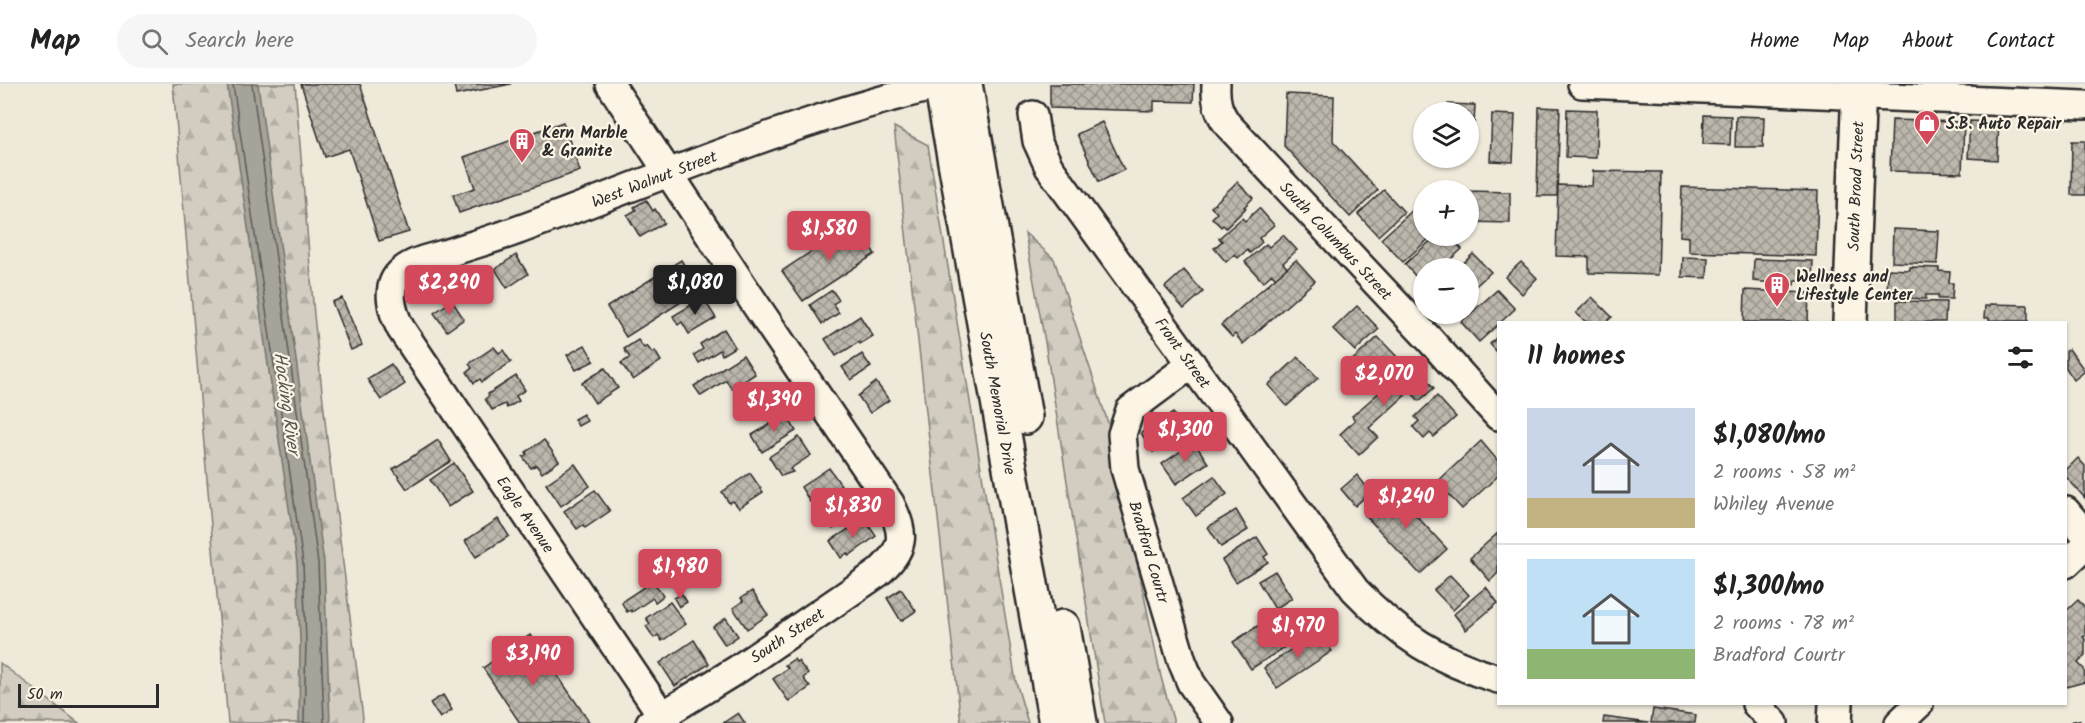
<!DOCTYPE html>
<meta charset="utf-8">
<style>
:root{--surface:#fff;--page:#f6f6f6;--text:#222;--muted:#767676;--line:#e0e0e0;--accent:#d1495b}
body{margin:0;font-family:Kalam,sans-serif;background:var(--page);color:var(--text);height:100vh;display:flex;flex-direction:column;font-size:22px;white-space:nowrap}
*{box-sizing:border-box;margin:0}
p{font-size:20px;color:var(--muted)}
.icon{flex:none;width:33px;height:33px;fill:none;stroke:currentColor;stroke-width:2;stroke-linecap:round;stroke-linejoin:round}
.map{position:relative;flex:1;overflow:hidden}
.panel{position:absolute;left:1497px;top:237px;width:570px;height:384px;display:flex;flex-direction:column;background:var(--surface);border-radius:0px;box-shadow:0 2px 4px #0004}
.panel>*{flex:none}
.tools{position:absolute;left:1413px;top:18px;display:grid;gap:12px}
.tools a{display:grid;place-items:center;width:66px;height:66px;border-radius:50%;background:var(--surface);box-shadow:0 2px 4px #0004;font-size:30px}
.scale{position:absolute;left:18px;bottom:15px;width:141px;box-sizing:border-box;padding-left:6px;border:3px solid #2b2b2b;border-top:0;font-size:16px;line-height:21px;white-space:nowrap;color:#2b2b2b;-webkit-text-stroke:4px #fcf5e5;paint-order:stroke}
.price{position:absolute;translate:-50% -51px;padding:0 14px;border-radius:6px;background:var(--accent);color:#fff;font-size:20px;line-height:39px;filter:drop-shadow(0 2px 3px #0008)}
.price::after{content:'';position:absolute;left:50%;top:36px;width:18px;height:14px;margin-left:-9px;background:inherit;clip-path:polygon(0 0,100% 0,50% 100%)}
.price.active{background:#222;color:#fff}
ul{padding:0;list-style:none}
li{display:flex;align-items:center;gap:18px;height:150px;padding:0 30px}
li+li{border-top:2px solid var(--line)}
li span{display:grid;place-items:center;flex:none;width:168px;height:120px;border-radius:0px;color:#555}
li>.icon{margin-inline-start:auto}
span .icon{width:72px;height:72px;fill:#fffc;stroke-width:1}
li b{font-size:26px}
h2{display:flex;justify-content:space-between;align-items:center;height:72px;padding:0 30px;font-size:26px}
header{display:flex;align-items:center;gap:36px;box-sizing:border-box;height:84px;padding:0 30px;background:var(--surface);border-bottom:2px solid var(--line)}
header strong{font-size:28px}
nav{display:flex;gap:33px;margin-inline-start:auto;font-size:21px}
.search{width:420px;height:54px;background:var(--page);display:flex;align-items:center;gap:15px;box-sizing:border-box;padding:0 21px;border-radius:33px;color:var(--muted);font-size:22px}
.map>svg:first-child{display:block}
.forest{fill:url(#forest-firs);stroke:#7e7c76;stroke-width:1.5}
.water{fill:#a6a399;stroke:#75736d;stroke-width:1.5}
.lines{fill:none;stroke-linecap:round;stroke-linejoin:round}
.shore{stroke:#5c5b57;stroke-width:1.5}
.building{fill:url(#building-cross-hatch);stroke:#2b2b2b;stroke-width:1.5}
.minor-casing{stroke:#2b2b2b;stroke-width:32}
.major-casing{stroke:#2b2b2b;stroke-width:38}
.highway-casing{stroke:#2b2b2b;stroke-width:38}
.minor{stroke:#fcf5e5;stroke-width:27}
.major{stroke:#fcf5e5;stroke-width:33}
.highway{stroke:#fcf5e5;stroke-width:33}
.rail{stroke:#2b2b2b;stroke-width:4.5;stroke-dasharray:9 4.5;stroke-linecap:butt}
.labels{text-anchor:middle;stroke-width:4.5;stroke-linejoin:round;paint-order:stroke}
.poi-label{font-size:16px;font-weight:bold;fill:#2b2b2b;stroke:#fcf5e5;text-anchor:start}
.street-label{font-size:16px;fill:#2b2b2b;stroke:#fcf5e5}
.water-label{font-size:18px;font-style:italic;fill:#565552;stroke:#fcf5e5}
</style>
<header>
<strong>Map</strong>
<div class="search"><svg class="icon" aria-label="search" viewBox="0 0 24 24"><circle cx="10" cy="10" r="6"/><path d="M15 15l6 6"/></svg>Search here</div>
<nav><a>Home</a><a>Map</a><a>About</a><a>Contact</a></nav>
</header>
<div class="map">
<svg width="2085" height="639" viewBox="0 0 2085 639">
<defs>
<pattern id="forest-firs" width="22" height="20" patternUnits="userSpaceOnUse" patternTransform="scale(1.5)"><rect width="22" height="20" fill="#d2cdc0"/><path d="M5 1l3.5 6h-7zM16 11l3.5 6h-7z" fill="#b4b0a5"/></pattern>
<pattern id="building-cross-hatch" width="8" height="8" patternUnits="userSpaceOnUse" patternTransform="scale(1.5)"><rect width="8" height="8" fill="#bcb7ac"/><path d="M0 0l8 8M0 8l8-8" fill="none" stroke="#99958c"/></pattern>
</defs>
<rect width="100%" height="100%" fill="#efe9da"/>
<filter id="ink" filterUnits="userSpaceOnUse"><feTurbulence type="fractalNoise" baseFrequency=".0167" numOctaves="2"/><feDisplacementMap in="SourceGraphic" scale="12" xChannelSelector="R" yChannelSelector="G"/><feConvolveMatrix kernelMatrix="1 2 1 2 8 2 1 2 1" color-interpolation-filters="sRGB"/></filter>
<g filter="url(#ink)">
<!-- forest -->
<g class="forest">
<polygon points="173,0 295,0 314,231 327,355 363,634 362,639 228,639"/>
<polygon points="894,43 928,61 1016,598 1028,639 961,639"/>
<polygon points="1025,149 1054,175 1108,339 1161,593 1174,639 1105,639 1045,258"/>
<polygon points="0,579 79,639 0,639"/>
</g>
<!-- water -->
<polygon class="water" points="227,0 258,0 324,479 330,639 299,639 300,557 297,479"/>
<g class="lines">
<!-- shore -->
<g class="shore">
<polyline points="233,0 303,479 306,557 304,639"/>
<polyline points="252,0 318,479 324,639"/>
</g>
</g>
<!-- building -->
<g class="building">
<polygon points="301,0 360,0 409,148 379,157 349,65 325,73"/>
<polygon points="454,0 511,0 456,11"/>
<polygon points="1050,0 1194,0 1193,18 1154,17 1154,27 1050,24"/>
<polygon points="1286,10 1334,12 1333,57 1378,106 1350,133 1284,62"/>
<polygon points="1448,20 1475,21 1473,59 1468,59 1468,28 1448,28"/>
<polygon points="1539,23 1560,24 1557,112 1537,112"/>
<polygon points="1567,25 1597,26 1596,74 1566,73"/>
<polygon points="1492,30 1515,31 1513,78 1490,77"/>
<polygon points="1704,31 1731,32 1730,61 1703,60"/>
<polygon points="1736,32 1764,33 1763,63 1735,63"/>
<polygon points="1892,36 1964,38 1962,89 1890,87"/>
<polygon points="1970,37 1999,38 1997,76 1968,74"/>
<polygon points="563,38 580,87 459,129 453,111 475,104 464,73"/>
<polygon points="1102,38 1124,86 1099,98 1077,50"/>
<polygon points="2072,57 2085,57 2085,111 2071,111"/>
<polygon points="1593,87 1661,88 1658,191 1589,189 1589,173 1556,172 1558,101 1592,102"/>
<polygon points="1237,98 1253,114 1244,123 1246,124 1226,144 1223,141 1221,143 1212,134 1217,129 1211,123"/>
<polygon points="1682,103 1818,107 1816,172 1689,168 1689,153 1680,152"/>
<polygon points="1384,106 1404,128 1378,152 1358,130"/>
<polygon points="1468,107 1510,108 1510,139 1468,138"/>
<polygon points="646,116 653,127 655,125 664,139 640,153 627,131 636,126 634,123"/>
<polygon points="1424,116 1424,152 1432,152 1403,178 1381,155"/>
<polygon points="1259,124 1274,141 1259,154 1262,158 1250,169 1247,166 1238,174 1235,170 1226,178 1214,164 1222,157 1219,154 1242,134 1245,137"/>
<polygon points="854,139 875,170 803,217 782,187"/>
<polygon points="1893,145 1939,147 1937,180 1892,178"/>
<polygon points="1283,151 1297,166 1283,179 1287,184 1276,194 1272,190 1263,198 1245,178 1266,160 1269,163"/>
<polygon points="1436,152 1449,152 1462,165 1441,184 1424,184 1423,201 1405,180"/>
<polygon points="1473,170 1491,188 1468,209 1468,184 1458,184"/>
<polygon points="516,171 528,190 507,204 495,185"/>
<polygon points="1683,173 1708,174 1707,194 1682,193"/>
<polygon points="1754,175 1813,177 1812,196 1795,196 1794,201 1753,197"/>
<polygon points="681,176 700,206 626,253 607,223"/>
<polygon points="1296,176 1315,197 1243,260 1235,250 1232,253 1221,241"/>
<polygon points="1521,178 1537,194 1522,210 1505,193"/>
<polygon points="1910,183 1939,184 1939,187 1950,188 1949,199 1953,199 1952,215 1938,215 1938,211 1926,211 1926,215 1887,213 1888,185 1910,186"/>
<polygon points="1184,186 1203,208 1184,225 1165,203"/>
<polygon points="832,206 839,216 833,220 839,229 822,240 810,221"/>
<polygon points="1497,206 1515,225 1479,258 1461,238"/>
<polygon points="1745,206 1809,209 1808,238 1744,238"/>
<polygon points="1592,213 1612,233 1606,238 1586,238 1576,229"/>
<polygon points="342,214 362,261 351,266 332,218"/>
<polygon points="703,214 716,234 689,250 682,238 678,241 673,232"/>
<polygon points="452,217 464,235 447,247 434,229"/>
<polygon points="1897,217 1946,218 1945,238 1897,238"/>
<polygon points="1990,220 2028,221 2028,237 1989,236 1989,234 1984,234 1985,222 1990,222"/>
<polygon points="1357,222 1379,245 1355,267 1333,245"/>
<polygon points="860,232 873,252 860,260 859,258 836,272 825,255"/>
<polygon points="724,245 735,263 722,271 720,266 699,279 694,271 703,265 700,260"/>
<polygon points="1498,252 1498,269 1490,260"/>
<polygon points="1378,253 1400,276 1380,296 1377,293 1369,301 1348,280"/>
<polygon points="638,256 644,264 647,262 652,269 655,267 661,277 633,296 621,279 630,274 624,265"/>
<polygon points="585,261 594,277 576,286 567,271"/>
<polygon points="494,263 499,269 503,266 511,278 482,298 480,295 474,299 467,288 472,284 469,280"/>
<polygon points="2069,265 2085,287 2074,296 2066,284 2066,267"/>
<polygon points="862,270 871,283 851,296 842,283"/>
<polygon points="743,271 755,290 732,305 726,296 701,312 694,302"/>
<polygon points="1298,273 1318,294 1287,322 1268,301"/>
<polygon points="391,280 405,300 381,316 367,295"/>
<polygon points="1412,280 1434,304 1419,317 1410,307 1369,344 1378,353 1359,371 1340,350 1355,336 1352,332"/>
<polygon points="605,284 618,304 595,319 582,299"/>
<polygon points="516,292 525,306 516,312 519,317 507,324 505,320 492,326 485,315 489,312 488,310"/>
<polygon points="876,298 889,316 870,329 858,312"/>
<polygon points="772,302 779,313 774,317 777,321 760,332 756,327 747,333 738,320 746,314 744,310 753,305 757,311"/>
<polygon points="1437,312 1456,333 1434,353 1430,349 1424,355 1413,343 1419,337 1415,333"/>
<polygon points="1173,329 1184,348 1153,368 1141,349"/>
<polygon points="583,330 587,337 578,342 574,335"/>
<polygon points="786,330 796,347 762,368 752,351"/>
<polygon points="799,353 811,371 790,385 793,388 781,392 769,373"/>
<polygon points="438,356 451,377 407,405 393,385"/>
<polygon points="544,356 559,377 542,389 536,381 531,384 523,373 527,370 526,368"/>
<polygon points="1481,357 1498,377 1498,392 1462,425 1437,398"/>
<polygon points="1194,358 1208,379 1176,400 1162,380"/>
<polygon points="2078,374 2085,382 2085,414 2066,393 2066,386"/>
<polygon points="454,379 473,407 448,423 430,396"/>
<polygon points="575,380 590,402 561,422 546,400"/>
<polygon points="829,384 841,401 820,415 818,412 810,418 801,403"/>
<polygon points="750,389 763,408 739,424 733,417 729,419 722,408"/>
<polygon points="1357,391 1371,408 1355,422 1341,405"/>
<polygon points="1214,392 1227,410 1196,432 1183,414"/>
<polygon points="1398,401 1419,424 1414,429 1447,465 1420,490 1365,431"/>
<polygon points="595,406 610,427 585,444 583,441 577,445 564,427"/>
<polygon points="840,413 852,431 833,445 820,427"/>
<polygon points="1236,426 1248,446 1221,463 1208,443"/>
<polygon points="498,435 509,452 476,473 465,457"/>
<polygon points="864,435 876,452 849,472 847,469 841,474 830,457"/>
<polygon points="1498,449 1498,489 1490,497 1470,474"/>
<polygon points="1257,453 1268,470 1264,473 1268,478 1236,498 1222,476"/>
<polygon points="697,475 703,484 696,489 690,479"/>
<polygon points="1275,487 1292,514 1275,525 1258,497"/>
<polygon points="1450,491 1469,511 1453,526 1434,506"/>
<polygon points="653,497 663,512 655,518 653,514 632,528 631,526 627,528 622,519 624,516"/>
<polygon points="1486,503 1498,519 1466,546 1454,530"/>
<polygon points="901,505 916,527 901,537 887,514"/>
<polygon points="752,507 768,531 747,545 733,524 743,517 741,514"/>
<polygon points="682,510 687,518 679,523 674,514"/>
<polygon points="2078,516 2085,523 2085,552 2083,553 2085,555 2085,572 2078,579 2084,585 2085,598 2066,603 2066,527"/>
<polygon points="670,518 686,540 662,557 658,551 654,554 646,542 650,540 646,534"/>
<polygon points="1279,528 1297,555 1251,585 1233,558"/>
<polygon points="726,534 738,552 725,561 713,543"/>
<polygon points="1318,547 1332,567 1277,604 1264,584"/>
<polygon points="530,551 590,639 520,639 483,584"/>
<polygon points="694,556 709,580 675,602 660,579"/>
<polygon points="794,575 796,578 798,577 808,590 803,594 810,603 789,618 773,595 788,584 785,581"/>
<polygon points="443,611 452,626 440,634 430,619"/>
<polygon points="1653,625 1696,631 1695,639 1651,639"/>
<polygon points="738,629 745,639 723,639"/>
<polygon points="1604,633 1649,639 1603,639"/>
</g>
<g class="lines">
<!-- minor casing -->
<g class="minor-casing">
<g id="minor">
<path d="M610,0l135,205 145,214c16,33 15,45 -12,70l-140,96 -88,54"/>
<path id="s1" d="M1216,0c-1,16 2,28 12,41l202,215 68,76"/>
<polyline points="1582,0 2085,21"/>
<path id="s2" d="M1033,31l4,26 12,26 306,423c42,44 85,72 143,89"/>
<path id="s3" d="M1192,280l-62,46 -8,24 3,35 57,192 9,22 28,40"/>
<polyline points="2066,427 2085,450"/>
<polyline points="2066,480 2085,462"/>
<polyline points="1756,620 1774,639"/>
<path id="s4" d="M667,639l-266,-394c-9,-17 -17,-43 1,-58 12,-10 31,-14 46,-18 24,-8 49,-15 73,-24 139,-51 275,-111 420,-144"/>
<polyline points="1899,639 1919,620"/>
</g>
</g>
<!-- major casing -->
<g class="major-casing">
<g id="major">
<path id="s5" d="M1850,238l9,-238"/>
<polyline points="1835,639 1836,620"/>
</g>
</g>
<!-- highway casing -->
<g class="highway-casing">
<g id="highway">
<path id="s6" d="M941,0l115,639"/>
<polyline points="965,0 1025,333"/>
<polyline points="1063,543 1080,639"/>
</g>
</g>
<!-- minor -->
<use href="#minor" class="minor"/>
<!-- major -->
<use href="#major" class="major"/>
<!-- highway -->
<use href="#highway" class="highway"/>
<!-- rail -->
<polyline class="rail" points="2072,639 2085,636"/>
</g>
</g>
<!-- icons -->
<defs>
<g id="shop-pin" transform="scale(1.35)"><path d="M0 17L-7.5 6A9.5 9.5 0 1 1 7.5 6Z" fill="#d1495b" stroke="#fcf5e5"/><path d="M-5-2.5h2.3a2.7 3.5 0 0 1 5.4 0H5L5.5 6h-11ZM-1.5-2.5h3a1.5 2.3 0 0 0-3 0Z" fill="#fff"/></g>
<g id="building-pin" transform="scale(1.35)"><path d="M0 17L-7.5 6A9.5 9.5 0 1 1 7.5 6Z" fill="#d1495b" stroke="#fcf5e5"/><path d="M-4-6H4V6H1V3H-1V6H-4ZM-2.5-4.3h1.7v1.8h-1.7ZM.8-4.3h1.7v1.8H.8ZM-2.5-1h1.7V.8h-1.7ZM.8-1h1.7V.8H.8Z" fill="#fff"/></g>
</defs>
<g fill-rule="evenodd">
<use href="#shop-pin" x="1927" y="39"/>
<use href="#building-pin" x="522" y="57"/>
<use href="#building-pin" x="1777" y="201"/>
</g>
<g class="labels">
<!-- poi labels -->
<g class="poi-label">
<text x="1946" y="45">S.B. Auto Repair</text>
<text x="542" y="54">Kern Marble<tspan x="542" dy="18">&amp; Granite</tspan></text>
<text x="1796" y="198">Wellness and<tspan x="1796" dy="18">Lifestyle Center</tspan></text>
</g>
<!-- street labels -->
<g class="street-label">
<text dy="6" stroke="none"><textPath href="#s4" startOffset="807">West Walnut Street</textPath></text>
<text dy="6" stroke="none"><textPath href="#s5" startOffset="136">South Broad Street</textPath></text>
<text dy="6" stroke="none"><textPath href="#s1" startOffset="202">South Columbus Street</textPath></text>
<text dy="6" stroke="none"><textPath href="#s2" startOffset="284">Front Street</textPath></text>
<text dy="6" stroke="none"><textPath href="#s6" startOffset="324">South Memorial Drive</textPath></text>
<text transform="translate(526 430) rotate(56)" y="6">Eagle Avenue</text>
<text dy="6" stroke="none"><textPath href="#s3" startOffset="224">Bradford Courtr</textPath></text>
<text transform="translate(787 551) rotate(-34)" y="6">South Street</text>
</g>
<!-- water labels -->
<g class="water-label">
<text transform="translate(287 319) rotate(82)" y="6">Hocking River</text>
</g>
</g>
</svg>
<div class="tools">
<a><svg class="icon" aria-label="layers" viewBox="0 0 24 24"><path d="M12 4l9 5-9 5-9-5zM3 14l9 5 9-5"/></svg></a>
<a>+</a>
<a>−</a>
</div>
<div class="scale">50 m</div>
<b class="price" style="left:829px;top:178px">$1,580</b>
<b class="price" style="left:449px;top:232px">$2,290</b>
<b class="price active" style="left:695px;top:232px">$1,080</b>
<b class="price" style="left:1384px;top:323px">$2,070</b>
<b class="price" style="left:774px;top:349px">$1,390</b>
<b class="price" style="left:1185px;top:379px">$1,300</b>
<b class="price" style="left:1406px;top:446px">$1,240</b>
<b class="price" style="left:853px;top:455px">$1,830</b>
<b class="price" style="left:680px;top:516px">$1,980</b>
<b class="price" style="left:1298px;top:575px">$1,970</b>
<b class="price" style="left:533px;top:603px">$3,190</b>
<section class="panel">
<h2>11 homes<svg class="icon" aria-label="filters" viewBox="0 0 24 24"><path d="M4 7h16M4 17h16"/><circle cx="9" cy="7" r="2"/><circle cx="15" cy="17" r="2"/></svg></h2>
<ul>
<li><span style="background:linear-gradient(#c9d6e8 75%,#c2b280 0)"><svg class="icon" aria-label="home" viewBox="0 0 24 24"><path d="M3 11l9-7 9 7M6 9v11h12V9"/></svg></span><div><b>$1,080/mo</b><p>2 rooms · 58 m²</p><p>Whiley Avenue</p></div></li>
<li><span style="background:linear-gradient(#bfe0f5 75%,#8fb573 0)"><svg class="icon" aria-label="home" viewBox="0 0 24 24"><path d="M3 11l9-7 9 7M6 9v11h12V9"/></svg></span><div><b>$1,300/mo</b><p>2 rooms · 78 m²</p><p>Bradford Courtr</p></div></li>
</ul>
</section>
</div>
